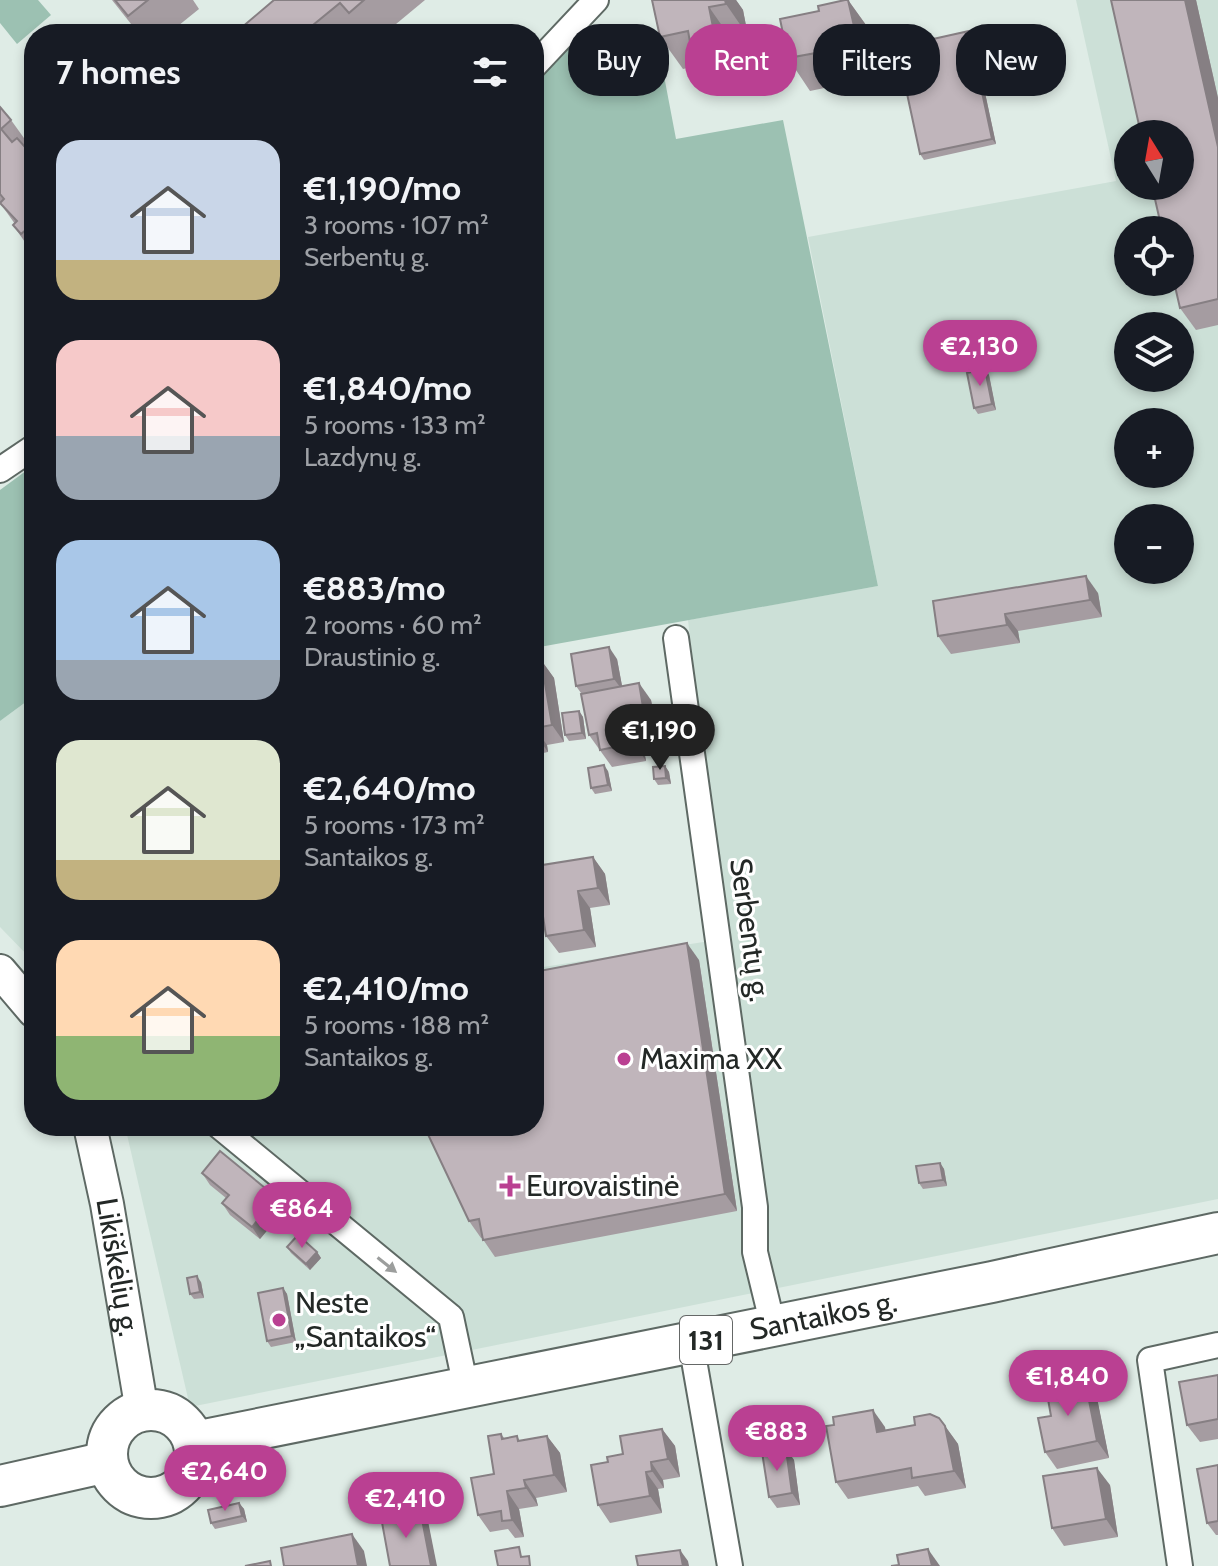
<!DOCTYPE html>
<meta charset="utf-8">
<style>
:root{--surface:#171b24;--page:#20242c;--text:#f1f3f6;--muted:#9ea1a6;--accent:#ba4092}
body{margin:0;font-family:Cabin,sans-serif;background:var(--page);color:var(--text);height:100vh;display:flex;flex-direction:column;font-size:30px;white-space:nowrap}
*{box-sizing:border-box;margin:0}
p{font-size:26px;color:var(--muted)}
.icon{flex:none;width:44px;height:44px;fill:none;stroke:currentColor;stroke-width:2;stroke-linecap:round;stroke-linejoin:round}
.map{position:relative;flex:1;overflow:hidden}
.side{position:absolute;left:24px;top:24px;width:520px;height:1112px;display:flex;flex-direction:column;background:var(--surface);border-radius:32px;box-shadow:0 4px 12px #0003}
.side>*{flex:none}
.guide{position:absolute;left:568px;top:24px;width:530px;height:72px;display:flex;gap:16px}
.needle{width:52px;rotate:349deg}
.controls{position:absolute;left:1114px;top:120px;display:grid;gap:16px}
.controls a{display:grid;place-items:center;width:80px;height:80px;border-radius:50%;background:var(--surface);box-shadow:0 4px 12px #0003;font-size:40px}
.price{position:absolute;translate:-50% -68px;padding:0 18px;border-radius:28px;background:var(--accent);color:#fff;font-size:26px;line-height:52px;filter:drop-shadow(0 2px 4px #0008)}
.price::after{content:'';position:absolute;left:50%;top:48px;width:24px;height:18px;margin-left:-12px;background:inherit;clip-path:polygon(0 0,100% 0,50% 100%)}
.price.on{background:#222;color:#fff}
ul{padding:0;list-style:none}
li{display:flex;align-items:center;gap:24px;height:200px;padding:0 32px}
li span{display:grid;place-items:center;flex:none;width:224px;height:160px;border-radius:24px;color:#555}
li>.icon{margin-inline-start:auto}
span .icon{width:96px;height:96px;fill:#fffc;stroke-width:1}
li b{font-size:34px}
h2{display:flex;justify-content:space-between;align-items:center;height:96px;padding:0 32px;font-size:34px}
.tag{padding:0 28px;border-radius:32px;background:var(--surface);box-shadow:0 4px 12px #0003;font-size:28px;line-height:72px}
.tag.on{background:var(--accent);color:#fff}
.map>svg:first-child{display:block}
.built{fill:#cce0d7;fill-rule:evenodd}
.green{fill:#9cc1b2}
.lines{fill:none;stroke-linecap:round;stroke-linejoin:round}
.minor-casing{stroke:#5e6964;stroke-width:28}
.tertiary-casing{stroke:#5e6964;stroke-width:36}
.primary-casing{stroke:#5e6964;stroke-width:44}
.minor{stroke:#fff;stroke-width:24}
.tertiary{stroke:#fff;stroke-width:32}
.primary{stroke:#fff;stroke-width:40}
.wall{fill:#a59ca1}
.shaded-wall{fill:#867f83}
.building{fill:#c0b5bb;stroke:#867f83;stroke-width:2}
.oneway{fill:#9c9e9d}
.poi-dot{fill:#ba4092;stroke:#fff;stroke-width:3}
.labels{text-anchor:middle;stroke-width:6;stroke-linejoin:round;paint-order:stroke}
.shield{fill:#fff;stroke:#656867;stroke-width:2}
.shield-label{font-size:28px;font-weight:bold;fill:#232826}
.street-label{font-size:30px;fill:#232826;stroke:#fff}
.poi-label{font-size:30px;fill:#232826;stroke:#fff;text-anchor:start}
</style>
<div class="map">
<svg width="1218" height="1566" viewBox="0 0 1218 1566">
<rect width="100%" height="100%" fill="#dfece6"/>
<!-- built -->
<g class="built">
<path d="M1076,0h142v1199l-1028,208 -65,-281h409v-177l3,19 192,-30 -20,-131 -21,-187 190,-34 -70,-349 308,-56zM1128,134h52v52h-52zM1128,230h52v52h-52zM1128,326h52v52h-52zM1128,422h52v52h-52zM1128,518h52v52h-52z"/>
<polygon points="34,696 34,962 0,927 0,721"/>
</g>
<!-- green -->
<g class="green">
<polygon points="0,0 38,0 51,15 17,44 0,23"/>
<polygon points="584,32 661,60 676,139 783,120 878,586 534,648 534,83"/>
<polygon points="34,465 34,696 0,721 0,490"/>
</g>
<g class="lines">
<!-- minor casing -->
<g class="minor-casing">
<g id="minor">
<polyline points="534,66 596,0"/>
<polyline points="0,470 34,447"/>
<polyline points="676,638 755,1207 755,1252 773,1326"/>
<polyline points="219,1126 451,1317 466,1388"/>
<polyline points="691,1343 730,1566"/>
<polyline points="1180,1566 1150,1360 1218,1345"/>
</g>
</g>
<!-- tertiary casing -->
<g class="tertiary-casing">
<g id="tertiary">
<polyline points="0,971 34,1011"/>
<path id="s1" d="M90,1126l17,78 35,207"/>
</g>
</g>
<!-- primary casing -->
<g class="primary-casing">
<g id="primary">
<circle cx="151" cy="1454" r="44"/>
<path id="s2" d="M194,1442l798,-160 226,-49"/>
<polyline points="0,1486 107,1462"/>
</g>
</g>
<!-- minor -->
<use href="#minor" class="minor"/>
<!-- tertiary -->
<use href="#tertiary" class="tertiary"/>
<!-- primary -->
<use href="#primary" class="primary"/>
</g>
<!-- wall -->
<g class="wall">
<polygon points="112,0 193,0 199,9 168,34 139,34"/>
<polygon points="274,0 425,0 384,34 234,34"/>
<polygon points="652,0 736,0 743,10 748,36 732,40 738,69 713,74 706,64 683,69 660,37"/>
<polygon points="848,0 871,32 876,58 860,61 866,91 841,96 834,86 810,91 788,58 819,11"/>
<polygon points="1111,0 1196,0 1218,98 1218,325 1196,330 1180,308"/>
<polygon points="973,37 996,144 924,160 920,154"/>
<polygon points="0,107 11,120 34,152 31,154 34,157 34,255 13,225 15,224 0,203"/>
<polygon points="985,369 989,375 996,410 978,414 974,408"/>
<polygon points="1098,593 1102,617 1018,631 1020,643 951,654 938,636 933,601"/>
<polygon points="617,659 622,686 651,700 659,742 643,745 646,761 612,767 589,735 581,693 576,686"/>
<polygon points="541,660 554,678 564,742 547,745 548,752 534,755 534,661"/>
<polygon points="579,711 583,717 586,739 569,741 565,735"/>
<polygon points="665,766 669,772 671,784 658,785 654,779"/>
<polygon points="608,771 612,791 595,794 591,788"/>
<polygon points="593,857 605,874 610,905 590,908 596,947 559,953 546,936 540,896 534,897 534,862 541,861 544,865"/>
<polygon points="699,960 737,1211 495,1257 482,1238 481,1238 469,1221"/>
<polygon points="940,1163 944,1169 947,1186 923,1189 919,1183"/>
<polygon points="202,1173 276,1197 285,1209 260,1239 230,1215 222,1203 226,1198 210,1185"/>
<polygon points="287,1247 317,1252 321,1258 310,1270 291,1253"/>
<polygon points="201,1282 204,1298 194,1299 190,1294"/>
<polygon points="283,1288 287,1294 296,1342 271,1347 267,1341"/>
<polygon points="1218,1375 1218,1439 1200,1442 1187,1425"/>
<polygon points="1085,1380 1097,1398 1109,1458 1057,1469 1045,1452 1051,1416"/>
<polygon points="945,1426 958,1444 966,1488 925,1496 918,1486 848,1499 836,1482 885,1427 885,1430"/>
<polygon points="662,1429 675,1446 680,1477 663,1480 664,1488 658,1489 662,1513 610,1523 598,1505 608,1462 623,1454"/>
<polygon points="501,1434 505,1439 517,1436 520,1441 547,1436 560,1453 567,1492 536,1498 538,1506 519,1509 524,1537 515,1538 508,1529 490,1532 478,1515 494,1474"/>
<polygon points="786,1449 794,1460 800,1505 777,1508 769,1497"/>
<polygon points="1218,1465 1218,1535 1216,1535 1207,1523"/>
<polygon points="1110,1485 1118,1537 1064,1546 1052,1528"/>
<polygon points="239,1503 244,1509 247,1522 215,1529 211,1523"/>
</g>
<!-- shaded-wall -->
<g class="shaded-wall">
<polygon points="725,0 736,0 743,10 748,36 726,4"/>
<polygon points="848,0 871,32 876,58 854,26"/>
<polygon points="1185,0 1196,0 1218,98 1218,147"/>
<polygon points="709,7 732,40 738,69 715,37"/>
<polygon points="837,29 860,61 866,91 843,59"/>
<polygon points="969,31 973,37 996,144 992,139"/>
<polygon points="985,369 989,375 996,410 992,404"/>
<polygon points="1086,576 1098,593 1102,617 1090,600"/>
<polygon points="1005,614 1018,631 1020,643 1007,625"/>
<polygon points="609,647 617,659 623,691 614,679"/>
<polygon points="541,660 554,678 564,742 552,725"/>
<polygon points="639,683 651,700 659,742 646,725"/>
<polygon points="579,711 583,717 586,739 582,733"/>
<polygon points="631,727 643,745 646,761 634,743"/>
<polygon points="535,728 547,745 548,752 536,735"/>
<polygon points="604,765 608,771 612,791 608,785"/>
<polygon points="665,766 669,772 671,784 666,778"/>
<polygon points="593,857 605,874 610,905 598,888"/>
<polygon points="578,891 590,908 596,947 584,930"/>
<polygon points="687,943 699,960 737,1211 725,1194"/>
<polygon points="940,1163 944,1169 947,1186 943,1180"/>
<polygon points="276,1197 285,1209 260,1239 252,1227"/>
<polygon points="317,1252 321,1258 310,1270 306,1264"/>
<polygon points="197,1276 201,1282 204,1298 200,1292"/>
<polygon points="283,1288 287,1294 296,1342 292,1336"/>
<polygon points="1085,1380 1097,1398 1109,1458 1097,1441"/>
<polygon points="873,1410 885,1427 889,1449 877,1432"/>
<polygon points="945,1426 958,1444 966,1488 954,1471"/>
<polygon points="662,1429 675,1446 680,1477 668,1459"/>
<polygon points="547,1436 560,1453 567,1492 554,1475"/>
<polygon points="786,1449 794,1460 800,1505 792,1493"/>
<polygon points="651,1462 663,1480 664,1488 652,1471"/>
<polygon points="1097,1468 1110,1485 1118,1537 1106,1519"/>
<polygon points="646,1472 658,1489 662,1513 650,1496"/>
<polygon points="524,1480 536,1498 538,1506 526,1488"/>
<polygon points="507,1491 519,1509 524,1537 512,1520"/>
<polygon points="239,1503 244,1509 247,1522 242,1516"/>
<polygon points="420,1509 428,1521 437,1566 431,1566"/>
<polygon points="352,1534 364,1551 367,1566 358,1566"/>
<polygon points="928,1549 940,1566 932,1566"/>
<polygon points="680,1550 688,1561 689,1566 683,1566"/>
</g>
<!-- building -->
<g class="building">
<polygon points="115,0 148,0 128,16"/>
<polygon points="274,0 364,0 349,13 340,3 302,34 234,34"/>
<polygon points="652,0 725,0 726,4 709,7 715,37 690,42 688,31 660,37"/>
<polygon points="845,0 848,0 854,26 837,29 843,59 818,64 816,53 788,58 780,19 819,11 818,6"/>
<polygon points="1111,0 1185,0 1218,147 1218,299 1180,308 1174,282 1180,282 1180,230 1162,230 1152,186 1180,186 1180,134 1141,134"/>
<polygon points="969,31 992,139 920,154 897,47"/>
<polygon points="0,107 11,120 1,129 12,142 17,138 34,157 34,238 27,229 21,234 13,225 17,221 0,203 4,199 0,194"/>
<polygon points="985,369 992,404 974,408 967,373"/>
<polygon points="1086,576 1090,600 1005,614 1007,625 938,636 933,601"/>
<polygon points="609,647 614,679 576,686 571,654"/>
<polygon points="541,660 552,725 535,728 536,735 534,735 534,661"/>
<polygon points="639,683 646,725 631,727 634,743 600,750 597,733 589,735 581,694"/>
<polygon points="579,711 582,733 565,735 562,713"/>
<polygon points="604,765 608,785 591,788 588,768"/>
<polygon points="665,766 666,778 654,779 653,767"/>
<polygon points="593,857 598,888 578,891 584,930 546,936 537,877 534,878 534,862 541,861 542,865"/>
<polygon points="687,943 725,1194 483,1240 479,1219 469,1221 424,1126 534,1126 534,972"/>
<polygon points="220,1151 276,1197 252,1227 222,1203 229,1195 202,1173"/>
<polygon points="940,1163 943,1180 919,1183 916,1166"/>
<polygon points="298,1235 317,1252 306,1264 287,1247"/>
<polygon points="197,1276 200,1292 190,1294 187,1278"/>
<polygon points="283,1288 292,1336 267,1341 258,1293"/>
<polygon points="1218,1375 1218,1419 1187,1425 1179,1382"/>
<polygon points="1085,1380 1097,1441 1045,1452 1038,1418 1051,1416 1046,1388"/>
<polygon points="873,1410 877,1432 915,1425 914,1417 930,1414 939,1418 945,1426 954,1471 912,1478 911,1468 836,1482 826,1426 834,1425 833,1417"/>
<polygon points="662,1429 668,1459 651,1462 652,1471 646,1472 650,1496 598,1505 591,1465 608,1462 607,1457 623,1454 620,1436"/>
<polygon points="501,1434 502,1439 517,1436 518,1441 547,1436 554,1475 524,1480 526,1488 507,1491 512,1520 502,1521 501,1511 478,1515 471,1478 494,1474 488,1436"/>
<polygon points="786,1449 792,1493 769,1497 762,1452"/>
<polygon points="1218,1465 1218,1521 1207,1523 1197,1469"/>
<polygon points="1097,1468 1106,1519 1052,1528 1043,1476"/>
<polygon points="239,1503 242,1516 211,1523 208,1510"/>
<polygon points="420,1509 431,1566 390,1566 381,1517"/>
<polygon points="352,1534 358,1566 284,1566 281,1548"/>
<polygon points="519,1547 521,1557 529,1556 530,1566 498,1566 495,1551"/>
<polygon points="928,1549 932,1566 891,1566 899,1565 897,1555"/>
<polygon points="680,1550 683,1566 638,1566 636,1556"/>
<polygon points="270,1561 271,1566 245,1566"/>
</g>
<!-- one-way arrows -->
<defs><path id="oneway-solid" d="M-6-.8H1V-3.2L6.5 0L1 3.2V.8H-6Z" transform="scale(2)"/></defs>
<use class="oneway" href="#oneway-solid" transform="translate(387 1265) rotate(38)"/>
<!-- markers -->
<g class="poi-dot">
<circle cx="624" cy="1059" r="8"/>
<path d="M506 1174h8v8h8v8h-8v8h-8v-8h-8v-8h8z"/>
<circle cx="279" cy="1320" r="8"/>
</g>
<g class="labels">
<!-- shield labels -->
<rect class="shield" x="680" y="1316" width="52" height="48" rx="6"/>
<g class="shield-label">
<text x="706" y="1350">131</text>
</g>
<!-- street labels -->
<g class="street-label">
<text transform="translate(750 930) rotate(82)" y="10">Serbentų g.</text>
<text dy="10" stroke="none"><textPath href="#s1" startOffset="144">Likiškėlių g.</textPath></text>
<text dy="10" stroke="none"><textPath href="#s2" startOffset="642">Santaikos g.</textPath></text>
</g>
<!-- poi labels -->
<g class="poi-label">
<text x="640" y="1069">Maxima XX</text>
<text x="526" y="1196">Eurovaistinė</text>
<text x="295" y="1313">Neste<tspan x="295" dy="34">„Santaikos“</tspan></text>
</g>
</g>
</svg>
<div class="controls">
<a><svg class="needle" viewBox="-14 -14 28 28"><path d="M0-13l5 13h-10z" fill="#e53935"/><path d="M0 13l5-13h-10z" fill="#9ea1a6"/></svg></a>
<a><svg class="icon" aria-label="locate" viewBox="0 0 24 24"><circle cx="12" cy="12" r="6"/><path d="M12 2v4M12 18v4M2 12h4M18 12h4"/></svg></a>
<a><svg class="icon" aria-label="layers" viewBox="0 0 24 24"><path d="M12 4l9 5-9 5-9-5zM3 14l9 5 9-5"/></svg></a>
<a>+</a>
<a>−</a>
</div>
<b class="price" style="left:980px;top:388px">€2,130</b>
<b class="price on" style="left:660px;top:772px">€1,190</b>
<b class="price" style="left:302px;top:1250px">€864</b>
<b class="price" style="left:1068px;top:1418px">€1,840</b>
<b class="price" style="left:777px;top:1473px">€883</b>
<b class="price" style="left:225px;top:1513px">€2,640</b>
<b class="price" style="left:406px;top:1540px">€2,410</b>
<div class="guide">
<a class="tag">Buy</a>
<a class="tag on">Rent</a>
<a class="tag">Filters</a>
<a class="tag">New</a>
</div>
<section class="side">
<h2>7 homes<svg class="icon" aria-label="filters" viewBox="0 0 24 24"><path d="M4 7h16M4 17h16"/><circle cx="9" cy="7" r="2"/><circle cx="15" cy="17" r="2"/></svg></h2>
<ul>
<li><span style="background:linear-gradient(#c9d6e8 75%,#c2b280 0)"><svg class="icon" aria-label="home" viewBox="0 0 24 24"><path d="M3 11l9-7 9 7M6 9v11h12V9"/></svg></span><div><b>€1,190/mo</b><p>3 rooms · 107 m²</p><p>Serbentų g.</p></div></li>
<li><span style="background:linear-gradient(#f6c9c9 60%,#9aa5b1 0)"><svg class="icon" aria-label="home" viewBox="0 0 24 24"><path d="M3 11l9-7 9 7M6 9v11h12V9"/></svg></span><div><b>€1,840/mo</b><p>5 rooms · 133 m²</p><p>Lazdynų g.</p></div></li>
<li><span style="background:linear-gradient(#a9c7e8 75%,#9aa5b1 0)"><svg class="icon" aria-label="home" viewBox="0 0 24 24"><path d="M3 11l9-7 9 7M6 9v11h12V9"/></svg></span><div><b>€883/mo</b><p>2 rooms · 60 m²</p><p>Draustinio g.</p></div></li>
<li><span style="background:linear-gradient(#dfe7d0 75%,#c2b280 0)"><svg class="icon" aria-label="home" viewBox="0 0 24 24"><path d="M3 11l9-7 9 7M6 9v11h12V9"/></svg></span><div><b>€2,640/mo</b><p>5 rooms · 173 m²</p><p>Santaikos g.</p></div></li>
<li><span style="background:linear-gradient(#ffd9b3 60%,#8fb573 0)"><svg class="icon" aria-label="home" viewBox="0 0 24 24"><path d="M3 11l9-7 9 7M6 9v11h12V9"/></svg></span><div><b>€2,410/mo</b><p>5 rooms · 188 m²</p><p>Santaikos g.</p></div></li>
</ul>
</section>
</div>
